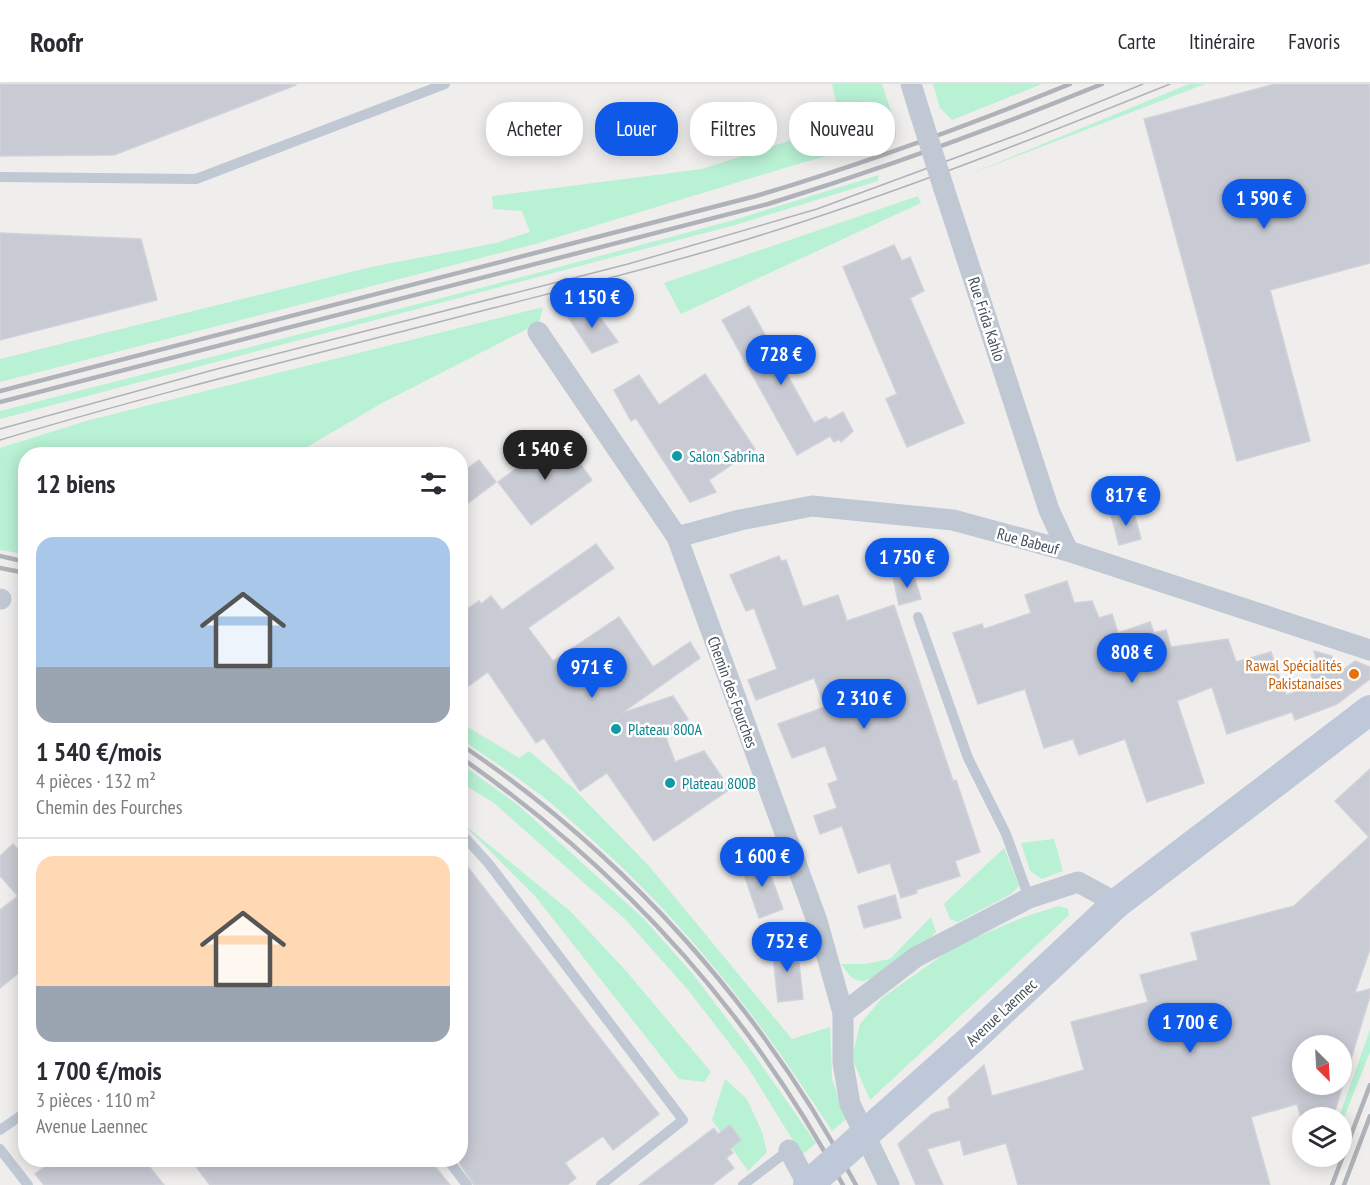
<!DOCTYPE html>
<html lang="fr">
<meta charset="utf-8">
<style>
:root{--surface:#fff;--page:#f7f7f7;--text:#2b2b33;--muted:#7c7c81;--line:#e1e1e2;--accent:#0f59e8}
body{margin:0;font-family:"PT Sans Narrow",sans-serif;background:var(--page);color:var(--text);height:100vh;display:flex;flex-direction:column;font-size:22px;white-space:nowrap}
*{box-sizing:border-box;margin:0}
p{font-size:20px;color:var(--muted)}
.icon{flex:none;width:33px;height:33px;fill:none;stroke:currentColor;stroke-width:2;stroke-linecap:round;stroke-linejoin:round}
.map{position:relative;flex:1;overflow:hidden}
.side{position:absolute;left:18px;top:363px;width:450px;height:720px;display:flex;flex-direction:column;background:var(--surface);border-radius:24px;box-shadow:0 3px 15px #0003}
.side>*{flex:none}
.guide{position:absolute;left:486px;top:18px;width:570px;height:54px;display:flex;gap:12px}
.needle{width:39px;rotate:156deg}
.fabs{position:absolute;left:1292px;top:951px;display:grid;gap:12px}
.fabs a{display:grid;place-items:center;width:60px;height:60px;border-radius:50%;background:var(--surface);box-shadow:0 3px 15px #0003;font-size:30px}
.price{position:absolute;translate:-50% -51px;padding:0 14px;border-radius:21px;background:var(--accent);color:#fff;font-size:20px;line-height:39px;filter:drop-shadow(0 2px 3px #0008)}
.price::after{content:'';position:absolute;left:50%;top:36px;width:18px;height:14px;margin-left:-9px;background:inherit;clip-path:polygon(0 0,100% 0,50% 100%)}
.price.current{background:#222;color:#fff}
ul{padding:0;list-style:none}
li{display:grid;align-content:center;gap:12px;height:318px;padding:0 18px}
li+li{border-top:2px solid var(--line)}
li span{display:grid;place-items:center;height:186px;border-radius:18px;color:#555}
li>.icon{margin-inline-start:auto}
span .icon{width:108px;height:108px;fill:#fffc;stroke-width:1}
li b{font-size:26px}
h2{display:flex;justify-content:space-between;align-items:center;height:72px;padding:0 18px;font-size:26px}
.tag{padding:0 21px;border-radius:24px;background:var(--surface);box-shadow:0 3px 15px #0003;font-size:21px;line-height:54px}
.tag.current{background:var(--accent);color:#fff}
header{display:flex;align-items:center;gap:36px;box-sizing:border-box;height:84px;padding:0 30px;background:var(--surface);border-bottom:2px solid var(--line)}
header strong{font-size:28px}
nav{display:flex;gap:33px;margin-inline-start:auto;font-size:21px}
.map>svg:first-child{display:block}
.green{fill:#b8f1d4}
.building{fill:#c9cbd4;stroke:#d1d2d9;stroke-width:1.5}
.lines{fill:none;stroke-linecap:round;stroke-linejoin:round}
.lane{stroke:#c0c8d4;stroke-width:10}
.street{stroke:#c0c8d4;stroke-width:21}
.secondary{stroke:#bfc8d8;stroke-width:30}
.tram{stroke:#afb2b8;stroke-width:1.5}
.rail{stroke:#afb2b8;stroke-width:4.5}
.street-bridge{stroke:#c0c8d4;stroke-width:21}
.secondary-bridge{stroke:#bfc8d8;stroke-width:30}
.culture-dot{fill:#0f9aa8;stroke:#fff;stroke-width:2}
.food-dot{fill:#e8710a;stroke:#fff;stroke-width:2}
.labels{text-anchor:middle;stroke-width:5;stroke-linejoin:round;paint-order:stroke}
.street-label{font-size:16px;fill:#454f5c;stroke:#fff}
.culture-label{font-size:16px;fill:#0d838f;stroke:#fff;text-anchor:start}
.food-label{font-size:16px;fill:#c56008;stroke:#fff;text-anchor:end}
</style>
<header>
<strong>Roofr</strong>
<nav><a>Carte</a><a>Itinéraire</a><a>Favoris</a></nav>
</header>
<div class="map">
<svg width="1370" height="1101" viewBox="0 0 1370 1101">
<rect width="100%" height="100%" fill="#f0eded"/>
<!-- green -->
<g class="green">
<polygon points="832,0 882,0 895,39 896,53 798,80 535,160 0,298 0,275 371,183 496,159 530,148 522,127 493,125 492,112 702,85 841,40"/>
<polygon points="933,0 1042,0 952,36 940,24"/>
<polygon points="1189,0 1205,0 965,92"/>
<polygon points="879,91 878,97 735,141 0,335 0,327 488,202 734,136"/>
<polygon points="918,112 921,119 681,230 664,199"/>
<polygon points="543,223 539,239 382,319 295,370 26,370 25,470 0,466 0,364 86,337"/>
<path d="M461,639l58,35 10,-7 45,38 75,77 143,173 38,-12 2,52 14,40 -14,12c-71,-111 -146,-208 -245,-296 -15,-13 -29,-27 -45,-39 -26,-20 -54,-38 -81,-57z"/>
<polygon points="460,679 518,721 643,834 692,889 753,969 816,1059 802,1071 747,982 688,906 626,836 494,719 461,699"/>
<polygon points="460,737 570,827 627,888 711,988 704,998 679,995 535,812"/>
<polygon points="1054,755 1063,787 1042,795 1030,787 1021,759"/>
<polygon points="1004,764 1019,802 1011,810 958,838 950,835 944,820"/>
<polygon points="1059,822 1068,825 1069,831 870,1016 852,974 860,940 883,913 956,862 1024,833"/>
<path d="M931,833l5,15c-9,10 -62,50 -74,49 -11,0 -15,-10 -21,-17h24l25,-5z"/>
<polygon points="1370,946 1370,968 1341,1041 1341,1034 1339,1033"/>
<polygon points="725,995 747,1015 762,1048 767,1068 748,1087 712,1036"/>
</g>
<!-- building -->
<g class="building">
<polygon points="0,0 296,0 296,1 114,71 0,72"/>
<polygon points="1275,0 1370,0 1370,179 1270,206 1310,357 1237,377 1144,35"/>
<polygon points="0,149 141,155 157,216 0,256"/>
<polygon points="894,161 902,177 910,173 924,207 910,214 964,339 907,363 886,315 897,310 843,183"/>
<polygon points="589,218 618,258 592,269 568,233"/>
<polygon points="749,222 814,339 826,333 829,336 843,328 853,347 841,358 839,355 834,358 830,352 797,371 722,236"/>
<polygon points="705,290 755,365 709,396 716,408 690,418 636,334 631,337 614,306 639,291 659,321"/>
<polygon points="560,352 592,396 531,441 498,398"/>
<polygon points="479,376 496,398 460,425 460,390"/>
<polygon points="1133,425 1141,455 1119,461 1111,431"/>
<polygon points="596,460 614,484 528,544 553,577 619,533 653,583 690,558 700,574 622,629 673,612 688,635 684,638 687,643 665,651 675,678 704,667 730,705 654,757 607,689 580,707 544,654 536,659 488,588 460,608 460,530 479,517 481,520 491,512 502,526"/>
<polygon points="779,472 781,477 786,476 803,523 838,511 847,537 894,521 953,697 956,696 980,768 955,777 960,792 916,806 917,809 901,814 890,779 858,789 842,742 820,750 814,732 837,724 828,700 838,696 825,662 792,674 778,640 825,623 814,594 756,616 748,596 777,585 754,524 746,527 730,491"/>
<polygon points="913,489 921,515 899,521 893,494"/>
<polygon points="1067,497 1074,519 1092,517 1099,534 1112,530 1118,549 1150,538 1154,549 1166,546 1171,563 1228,555 1236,578 1271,568 1286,611 1315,601 1308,583 1318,580 1314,567 1332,572 1338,590 1355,577 1370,583 1370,595 1337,620 1295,636 1292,628 1227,650 1212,603 1177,617 1204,699 1147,718 1125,655 1079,671 1073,655 1044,664 1025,605 978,620 953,549 982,540 984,545 1031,529 1025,511"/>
<polygon points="1370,685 1370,865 1355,909 1370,905 1370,912 1345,995 1341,994 1341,962 1302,962 1302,1000 1343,1000 1333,1034 1301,1034 1297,1020 1251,1033 1270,1101 1018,1101 1006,1059 964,1071 960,1056 927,1065 943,1101 916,1101 898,1060 932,1030 950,1024 948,1014 984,981 992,1012 1084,986 1071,938 1148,918 1140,891 1198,876 1191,849 1294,822 1369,753 1335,717"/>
<polygon points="13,760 26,774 26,883 0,904 0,826 18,812 0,792 0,772"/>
<polygon points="460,773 659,1030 613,1066 603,1052 565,1079 576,1094 567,1101 474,1101 460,1080"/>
<polygon points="764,773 783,825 759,834 741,782"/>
<polygon points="895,811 901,834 864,844 858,822"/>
<polygon points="797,861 803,915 778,918 772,863"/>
<polygon points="730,1041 741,1056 730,1065 733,1069 726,1074 734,1084 712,1101 639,1101 714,1044 718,1050"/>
<polygon points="54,1076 144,1076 164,1101 44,1101 35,1090"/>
<polygon points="191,1076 430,1076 450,1101 210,1101"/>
</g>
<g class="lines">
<!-- lane -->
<g class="lane">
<polyline points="0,93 196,95 445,0"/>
<polyline points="918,533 968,674 1006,750 1029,814"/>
<polyline points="460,748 489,780 683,1036 601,1101"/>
<polyline points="0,1046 26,1028"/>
<polyline points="0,1065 28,1101"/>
<polyline points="448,1076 467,1101"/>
<polyline points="743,1101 789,1066"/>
</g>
<!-- street -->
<g class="street">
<polyline points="911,0 919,26"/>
<polyline points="944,105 1049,426 1068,467"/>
<polyline points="538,248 677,453 817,837 843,929 843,979 850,1020 889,1101"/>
<polyline points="677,453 740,436 812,422 953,436 1068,467 1370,566"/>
<polyline points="0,515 1,515"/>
<polyline points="843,929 916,873 1029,814 1078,798 1117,819"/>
<polyline points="789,1066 808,1101"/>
</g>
<!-- secondary -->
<polyline class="secondary" points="882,1035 974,953 1117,819 1370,626"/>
<!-- tram -->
<g class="tram">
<polyline points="0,345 213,286 628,180 817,125 1025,48 1143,0"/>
<path d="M0,356c163,-49 328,-89 493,-132 78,-20 155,-39 232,-62 152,-45 298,-103 445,-162"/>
</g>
<!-- rail -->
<g class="rail">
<path d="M0,307l756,-195c107,-32 211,-70 314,-112"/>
<path d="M0,318l768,-198c113,-35 224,-75 334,-120"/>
<polyline points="0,472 26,478"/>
<polyline points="0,484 26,489"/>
<path d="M460,660c167,112 302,264 396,441"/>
<path d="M460,673c161,112 291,256 383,428"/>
<polyline points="1332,1101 1370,1001"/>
<polyline points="1344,1101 1370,1032"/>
</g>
<!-- street-bridge -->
<polyline class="street-bridge" points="919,26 944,105"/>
<!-- secondary-bridge -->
<polyline class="secondary-bridge" points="808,1101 882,1035"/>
</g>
<!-- markers -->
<g class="culture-dot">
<circle cx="677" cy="372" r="6"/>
<circle cx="616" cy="645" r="6"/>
<circle cx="670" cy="699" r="6"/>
</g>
<circle class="food-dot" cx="1354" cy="590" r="6"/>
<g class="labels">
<!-- street labels -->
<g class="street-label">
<text transform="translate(987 235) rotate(72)" y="6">Rue Frida Kahlo</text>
<text transform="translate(1028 457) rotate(15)" y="6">Rue Babeuf</text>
<text transform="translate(733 608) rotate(70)" y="6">Chemin des Fourches</text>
<text transform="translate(1001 928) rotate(-43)" y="6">Avenue Laennec</text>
</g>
<!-- culture labels -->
<g class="culture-label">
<text x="689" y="378">Salon Sabrina</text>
<text x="628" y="651">Plateau 800A</text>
<text x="682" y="705">Plateau 800B</text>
</g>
<!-- food labels -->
<g class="food-label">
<text x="1342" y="587">Rawal Spécialités<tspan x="1342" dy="18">Pakistanaises</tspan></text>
</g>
</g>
</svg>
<div class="fabs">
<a><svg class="needle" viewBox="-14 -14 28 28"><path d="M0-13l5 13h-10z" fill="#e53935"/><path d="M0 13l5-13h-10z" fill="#7c7c81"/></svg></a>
<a><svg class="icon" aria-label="layers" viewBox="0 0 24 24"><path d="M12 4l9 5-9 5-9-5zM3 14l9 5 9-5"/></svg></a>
</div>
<b class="price" style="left:1264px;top:146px">1 590 €</b>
<b class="price" style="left:592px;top:245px">1 150 €</b>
<b class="price" style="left:781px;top:302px">728 €</b>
<b class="price current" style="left:545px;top:397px">1 540 €</b>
<b class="price" style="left:1126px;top:443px">817 €</b>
<b class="price" style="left:907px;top:505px">1 750 €</b>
<b class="price" style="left:1132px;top:600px">808 €</b>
<b class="price" style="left:592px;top:615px">971 €</b>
<b class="price" style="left:864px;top:646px">2 310 €</b>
<b class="price" style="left:762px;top:804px">1 600 €</b>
<b class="price" style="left:787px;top:889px">752 €</b>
<b class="price" style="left:1190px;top:970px">1 700 €</b>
<div class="guide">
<a class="tag">Acheter</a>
<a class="tag current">Louer</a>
<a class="tag">Filtres</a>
<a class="tag">Nouveau</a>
</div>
<section class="side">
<h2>12 biens<svg class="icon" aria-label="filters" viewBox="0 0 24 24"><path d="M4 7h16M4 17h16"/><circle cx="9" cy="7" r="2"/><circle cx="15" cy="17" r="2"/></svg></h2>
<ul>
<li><span style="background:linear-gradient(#a9c7e8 70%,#9aa5b1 0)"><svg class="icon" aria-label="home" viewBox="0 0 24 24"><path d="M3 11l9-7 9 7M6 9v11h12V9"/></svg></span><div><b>1 540 €/mois</b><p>4 pièces · 132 m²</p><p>Chemin des Fourches</p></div></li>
<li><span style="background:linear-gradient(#ffd9b3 70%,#9aa5b1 0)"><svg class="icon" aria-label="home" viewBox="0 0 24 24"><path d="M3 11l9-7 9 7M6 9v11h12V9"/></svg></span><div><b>1 700 €/mois</b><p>3 pièces · 110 m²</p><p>Avenue Laennec</p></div></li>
</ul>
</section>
</div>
